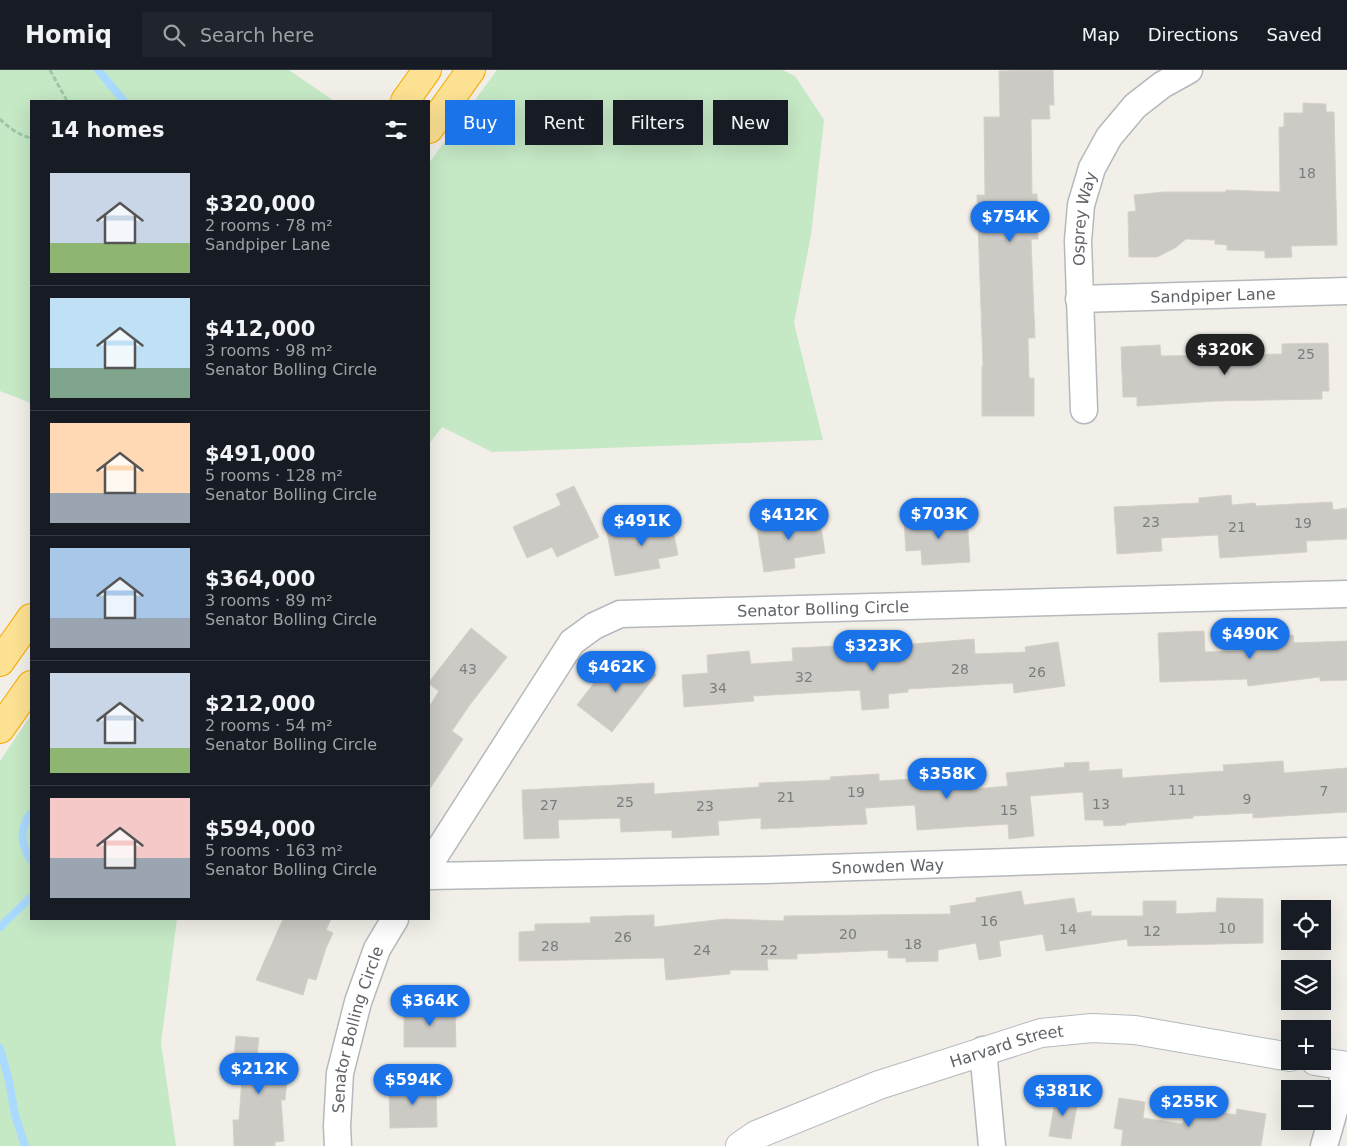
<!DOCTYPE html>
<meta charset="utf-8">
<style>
:root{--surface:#171b24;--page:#20242c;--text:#f1f3f6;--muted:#9ea1a6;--line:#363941;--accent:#1a73e8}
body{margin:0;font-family:"DejaVu Sans",sans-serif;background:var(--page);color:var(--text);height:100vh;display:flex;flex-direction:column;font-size:19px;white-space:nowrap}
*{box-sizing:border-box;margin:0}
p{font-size:16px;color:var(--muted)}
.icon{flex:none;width:28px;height:28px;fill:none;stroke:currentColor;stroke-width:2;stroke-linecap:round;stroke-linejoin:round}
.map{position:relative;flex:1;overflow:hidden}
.drawer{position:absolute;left:30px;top:30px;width:400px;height:820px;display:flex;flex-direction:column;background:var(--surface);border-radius:0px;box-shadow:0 5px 20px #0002}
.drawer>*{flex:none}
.top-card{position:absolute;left:445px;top:30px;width:475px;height:45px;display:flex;gap:10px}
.buttons{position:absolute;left:1281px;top:830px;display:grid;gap:10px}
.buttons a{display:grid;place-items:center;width:50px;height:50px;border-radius:0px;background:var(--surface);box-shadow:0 5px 20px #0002;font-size:25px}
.price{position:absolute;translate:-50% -42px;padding:0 11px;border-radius:18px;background:var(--accent);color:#fff;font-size:16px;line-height:32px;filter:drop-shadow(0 1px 2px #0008)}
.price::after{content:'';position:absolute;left:50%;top:30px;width:15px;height:11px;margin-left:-8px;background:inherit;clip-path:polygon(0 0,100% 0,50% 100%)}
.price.current{background:#222;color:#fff}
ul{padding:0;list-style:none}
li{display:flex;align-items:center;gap:15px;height:125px;padding:0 20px}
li+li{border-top:1px solid var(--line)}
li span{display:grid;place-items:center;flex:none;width:140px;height:100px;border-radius:0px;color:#555}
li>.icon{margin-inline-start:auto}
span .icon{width:60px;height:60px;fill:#fffc;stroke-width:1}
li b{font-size:21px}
h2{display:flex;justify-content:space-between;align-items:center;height:60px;padding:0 20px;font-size:21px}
.tag{padding:0 18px;border-radius:0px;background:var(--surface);box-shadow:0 5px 20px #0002;font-size:18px;line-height:45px}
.tag.current{background:var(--accent);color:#fff}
header{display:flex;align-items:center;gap:30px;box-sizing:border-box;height:70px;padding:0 25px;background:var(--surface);border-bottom:1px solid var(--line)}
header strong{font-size:24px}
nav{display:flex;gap:28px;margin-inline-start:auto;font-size:18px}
.search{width:350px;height:45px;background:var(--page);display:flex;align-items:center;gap:12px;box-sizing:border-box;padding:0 18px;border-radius:0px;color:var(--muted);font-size:19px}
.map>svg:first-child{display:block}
.green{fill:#c5e8c5}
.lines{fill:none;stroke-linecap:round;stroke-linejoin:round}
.stream{stroke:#aadaff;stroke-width:8}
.building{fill:#cccac5;stroke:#d6d1c6}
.street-casing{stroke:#b5b8bc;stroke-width:29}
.secondary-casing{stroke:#b6babf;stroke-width:30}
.highway-casing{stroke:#f9ab00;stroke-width:30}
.path{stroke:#9cc7a9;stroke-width:3;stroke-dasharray:5 2.5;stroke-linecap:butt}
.street{stroke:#fff;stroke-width:26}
.secondary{stroke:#fff;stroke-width:28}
.highway{stroke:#fde293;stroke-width:28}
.labels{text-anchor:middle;stroke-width:4;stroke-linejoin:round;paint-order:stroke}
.number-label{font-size:14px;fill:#7a7d7f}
.street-label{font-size:16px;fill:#5f6368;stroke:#fff}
</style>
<header>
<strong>Homiq</strong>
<div class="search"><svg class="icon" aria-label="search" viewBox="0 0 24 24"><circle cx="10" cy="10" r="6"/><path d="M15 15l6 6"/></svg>Search here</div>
<nav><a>Map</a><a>Directions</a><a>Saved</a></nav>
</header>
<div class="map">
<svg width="1347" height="1076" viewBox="0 0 1347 1076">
<rect width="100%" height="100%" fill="#f1efe8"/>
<!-- green -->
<g class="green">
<polygon points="0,0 289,0 334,31 31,31 31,333 0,321"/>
<polygon points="497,0 782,0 795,6 824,50 811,165 794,253 823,370 492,382 442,357 429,374 429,93"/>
<polygon points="31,645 31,849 177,849 161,973 176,1076 0,1076 0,691"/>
</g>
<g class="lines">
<!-- stream -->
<g class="stream">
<polyline points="98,0 124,31"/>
<path d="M31,743c-12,16 -11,31 0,47"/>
<polyline points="0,857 31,827"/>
<polyline points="0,978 9,1011 15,1045 25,1076"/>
</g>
</g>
<!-- building -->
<g class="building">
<polygon points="1053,0 1054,35 1049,35 1050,49 1031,49 1032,124 1037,124 1038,169 1031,169 1035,268 1028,268 1029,308 1034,308 1034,346 982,346 982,296 983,296 977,125 985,125 984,47 1000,47 999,1"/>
<polygon points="1303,33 1326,34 1326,42 1334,42 1337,175 1291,176 1292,187 1265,188 1265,181 1227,180 1227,175 1215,174 1215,170 1186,169 1175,178 1157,187 1129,187 1128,142 1136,141 1134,125 1164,122 1226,122 1226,120 1280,122 1279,57 1284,57 1284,43 1303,43"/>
<polygon points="1328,273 1329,321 1322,321 1322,329 1217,331 1137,336 1137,327 1123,327 1121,277 1160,275 1161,286 1282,284 1282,274"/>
<polygon points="574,416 599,467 557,487 552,477 527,488 513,457 561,435 556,424"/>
<polygon points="1231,425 1232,435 1255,433 1256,436 1332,432 1333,440 1347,438 1347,469 1306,471 1307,482 1220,488 1218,465 1161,468 1162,481 1117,484 1114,437 1199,433 1199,428"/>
<polygon points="819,444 825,483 794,488 795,498 764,502 756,453"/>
<polygon points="967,446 970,492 922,495 921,480 906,481 904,451"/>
<polygon points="671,450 678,485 658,489 660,498 615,506 607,462"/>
<polygon points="471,558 507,587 469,636 452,661 463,669 429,720 429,637 439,621 429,614 429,612"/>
<polygon points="1204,561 1205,582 1263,580 1261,569 1293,565 1294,573 1347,571 1347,610 1320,611 1320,607 1248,616 1247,609 1160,612 1158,563"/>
<polygon points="974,569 975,584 1026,582 1025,577 1058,572 1065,616 1014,623 1013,613 908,619 908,622 888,624 889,638 862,640 860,620 753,626 754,631 684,637 682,605 708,603 707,585 749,581 751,594 793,591 792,578 838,576 839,580"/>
<polygon points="630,585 656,605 612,662 577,635 604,600 613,607"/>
<polygon points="1283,691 1284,703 1347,698 1347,742 1253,748 1253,743 1193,746 1193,748 1126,753 1126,755 1104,756 1103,750 1085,750 1083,722 1030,726 1034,766 1009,769 1008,754 917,760 915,735 865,738 867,754 761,759 761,748 718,751 719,765 672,768 672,760 621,762 620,748 558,750 559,768 524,769 522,720 654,713 654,724 759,717 759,713 831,710 830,707 879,704 879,711 964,706 965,720 1008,716 1006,703 1065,697 1064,693 1089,692 1089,701 1122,699 1122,708 1224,701 1223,695"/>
<polygon points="1021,821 1024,835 1074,828 1077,843 1091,841 1091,846 1143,846 1143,831 1176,831 1176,844 1216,842 1217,828 1263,829 1263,873 1128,876 1127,869 1046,881 1043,864 999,871 1001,886 979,890 976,873 938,880 938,891 906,892 906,888 888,888 888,880 797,884 797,889 767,889 768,900 730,900 730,904 666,910 664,888 519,891 519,862 535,861 535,854 591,853 590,847 654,845 654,857 725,849 784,851 784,846 951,844 950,836 976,832 976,828"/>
<polygon points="283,849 331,849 326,860 333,863 326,878 316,910 308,908 303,925 256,910"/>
<polygon points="404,937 455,937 456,977 404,977"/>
<polygon points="236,966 259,968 257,986 289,989 285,1030 281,1030 284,1071 275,1072 275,1076 234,1076 233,1050 239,1050 242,1009 232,1008"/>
<polygon points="436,1015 437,1057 390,1058 389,1016"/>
<polygon points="1056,1025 1078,1029 1071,1069 1049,1066"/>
<polygon points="1119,1028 1145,1032 1143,1048 1183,1054 1186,1036 1236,1045 1237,1039 1266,1044 1261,1076 1121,1076 1123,1060 1114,1058"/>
</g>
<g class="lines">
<!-- street casing -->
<g class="street-casing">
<g id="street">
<path id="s1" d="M1079,229l268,-8"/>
<path id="s2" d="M1084,340l-6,-169 3,-36 11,-37 17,-31 26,-31 27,-21 27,-15"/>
<path id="s3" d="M429,795l143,-223 22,-16 26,-12 727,-20"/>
<path id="s4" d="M429,806l335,-6 583,-19"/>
<polyline points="983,980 992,1076"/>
<path id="s5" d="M338,1076l-1,-20 3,-53 18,-71 19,-53 18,-30"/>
<polyline points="1324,1076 1347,996"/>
</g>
</g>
<!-- secondary casing -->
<g class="secondary-casing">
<g id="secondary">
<polyline points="1315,991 1347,996"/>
<path id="s6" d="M740,1076l16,-11 123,-50 162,-52 51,-5 43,2 155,27"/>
</g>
</g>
<!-- highway casing -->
<g class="highway-casing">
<g id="highway">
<polyline points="405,31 427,0"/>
<polyline points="429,59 471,0"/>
<polyline points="0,592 31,548"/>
<polyline points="0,659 31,615"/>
</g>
</g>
<!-- path -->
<g class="path">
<polyline points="50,0 67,31"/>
<path d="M0,49c7,8 21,17 31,19"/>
</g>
<!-- street -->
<use href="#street" class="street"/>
<!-- secondary -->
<use href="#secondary" class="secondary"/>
<!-- highway -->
<use href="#highway" class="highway"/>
</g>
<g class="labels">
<!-- number labels -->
<g class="number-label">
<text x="1307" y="108">18</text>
<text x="1306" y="289">25</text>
<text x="1151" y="457">23</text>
<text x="1303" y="458">19</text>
<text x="1237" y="462">21</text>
<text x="468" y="604">43</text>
<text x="960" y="604">28</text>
<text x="1037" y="607">26</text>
<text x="804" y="612">32</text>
<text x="718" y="623">34</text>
<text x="1177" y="725">11</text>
<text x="1324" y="726">7</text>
<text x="856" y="727">19</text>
<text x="786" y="732">21</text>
<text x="1247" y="734">9</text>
<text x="625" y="737">25</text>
<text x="1101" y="739">13</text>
<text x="549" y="740">27</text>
<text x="705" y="741">23</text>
<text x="1009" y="745">15</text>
<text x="989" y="856">16</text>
<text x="1227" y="863">10</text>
<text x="1068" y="864">14</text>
<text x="1152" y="866">12</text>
<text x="848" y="869">20</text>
<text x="623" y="872">26</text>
<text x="913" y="879">18</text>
<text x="550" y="881">28</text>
<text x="702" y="885">24</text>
<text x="769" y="885">22</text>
</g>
<!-- street labels -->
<g class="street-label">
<text dy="6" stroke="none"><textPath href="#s2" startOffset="192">Osprey Way</textPath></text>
<text dy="6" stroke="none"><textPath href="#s1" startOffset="134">Sandpiper Lane</textPath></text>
<text dy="6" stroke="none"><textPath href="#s3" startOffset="524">Senator Bolling Circle</textPath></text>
<text dy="6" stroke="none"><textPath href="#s4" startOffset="459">Snowden Way</textPath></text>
<text dy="6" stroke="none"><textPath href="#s5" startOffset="119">Senator Bolling Circle</textPath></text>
<text dy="6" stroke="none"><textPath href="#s6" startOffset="286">Harvard Street</textPath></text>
</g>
</g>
</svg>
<div class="buttons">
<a><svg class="icon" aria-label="locate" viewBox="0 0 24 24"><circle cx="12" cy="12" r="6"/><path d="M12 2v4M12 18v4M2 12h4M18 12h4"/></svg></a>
<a><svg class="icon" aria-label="layers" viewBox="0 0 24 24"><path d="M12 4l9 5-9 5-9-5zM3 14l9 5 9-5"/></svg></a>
<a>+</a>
<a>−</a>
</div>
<b class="price" style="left:1010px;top:173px">$754K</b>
<b class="price current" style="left:1225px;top:306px">$320K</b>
<b class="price" style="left:939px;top:470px">$703K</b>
<b class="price" style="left:789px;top:471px">$412K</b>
<b class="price" style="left:642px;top:477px">$491K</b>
<b class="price" style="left:1250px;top:590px">$490K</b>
<b class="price" style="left:873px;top:602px">$323K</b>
<b class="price" style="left:616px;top:623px">$462K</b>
<b class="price" style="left:947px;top:730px">$358K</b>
<b class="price" style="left:430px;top:957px">$364K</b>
<b class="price" style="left:259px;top:1025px">$212K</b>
<b class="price" style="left:413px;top:1036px">$594K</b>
<b class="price" style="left:1063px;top:1047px">$381K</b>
<b class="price" style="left:1189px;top:1058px">$255K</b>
<div class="top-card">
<a class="tag current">Buy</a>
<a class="tag">Rent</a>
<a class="tag">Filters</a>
<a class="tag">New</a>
</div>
<section class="drawer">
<h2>14 homes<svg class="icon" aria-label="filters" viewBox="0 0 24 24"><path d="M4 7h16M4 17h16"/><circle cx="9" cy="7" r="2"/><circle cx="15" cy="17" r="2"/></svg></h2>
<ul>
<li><span style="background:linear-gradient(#c9d6e8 70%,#8fb573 0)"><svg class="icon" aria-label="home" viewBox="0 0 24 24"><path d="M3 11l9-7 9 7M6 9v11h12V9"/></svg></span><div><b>$320,000</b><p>2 rooms · 78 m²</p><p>Sandpiper Lane</p></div></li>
<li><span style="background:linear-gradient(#bfe0f5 70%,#7fa58c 0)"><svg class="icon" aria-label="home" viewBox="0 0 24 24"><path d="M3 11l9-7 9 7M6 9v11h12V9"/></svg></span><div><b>$412,000</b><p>3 rooms · 98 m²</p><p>Senator Bolling Circle</p></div></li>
<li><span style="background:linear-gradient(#ffd9b3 70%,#9aa5b1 0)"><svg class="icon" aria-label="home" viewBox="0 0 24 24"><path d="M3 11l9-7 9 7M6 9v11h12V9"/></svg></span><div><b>$491,000</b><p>5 rooms · 128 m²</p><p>Senator Bolling Circle</p></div></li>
<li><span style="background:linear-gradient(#a9c7e8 70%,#9aa5b1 0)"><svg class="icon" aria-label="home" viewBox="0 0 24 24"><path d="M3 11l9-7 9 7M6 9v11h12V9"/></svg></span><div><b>$364,000</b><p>3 rooms · 89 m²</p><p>Senator Bolling Circle</p></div></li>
<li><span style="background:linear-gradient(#c9d6e8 75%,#8fb573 0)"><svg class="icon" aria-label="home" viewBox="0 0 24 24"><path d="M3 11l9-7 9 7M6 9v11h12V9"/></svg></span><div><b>$212,000</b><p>2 rooms · 54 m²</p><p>Senator Bolling Circle</p></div></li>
<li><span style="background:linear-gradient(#f6c9c9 60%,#9aa5b1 0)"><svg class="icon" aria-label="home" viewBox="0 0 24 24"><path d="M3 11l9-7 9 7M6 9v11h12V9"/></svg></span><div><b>$594,000</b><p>5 rooms · 163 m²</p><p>Senator Bolling Circle</p></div></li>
</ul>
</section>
</div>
